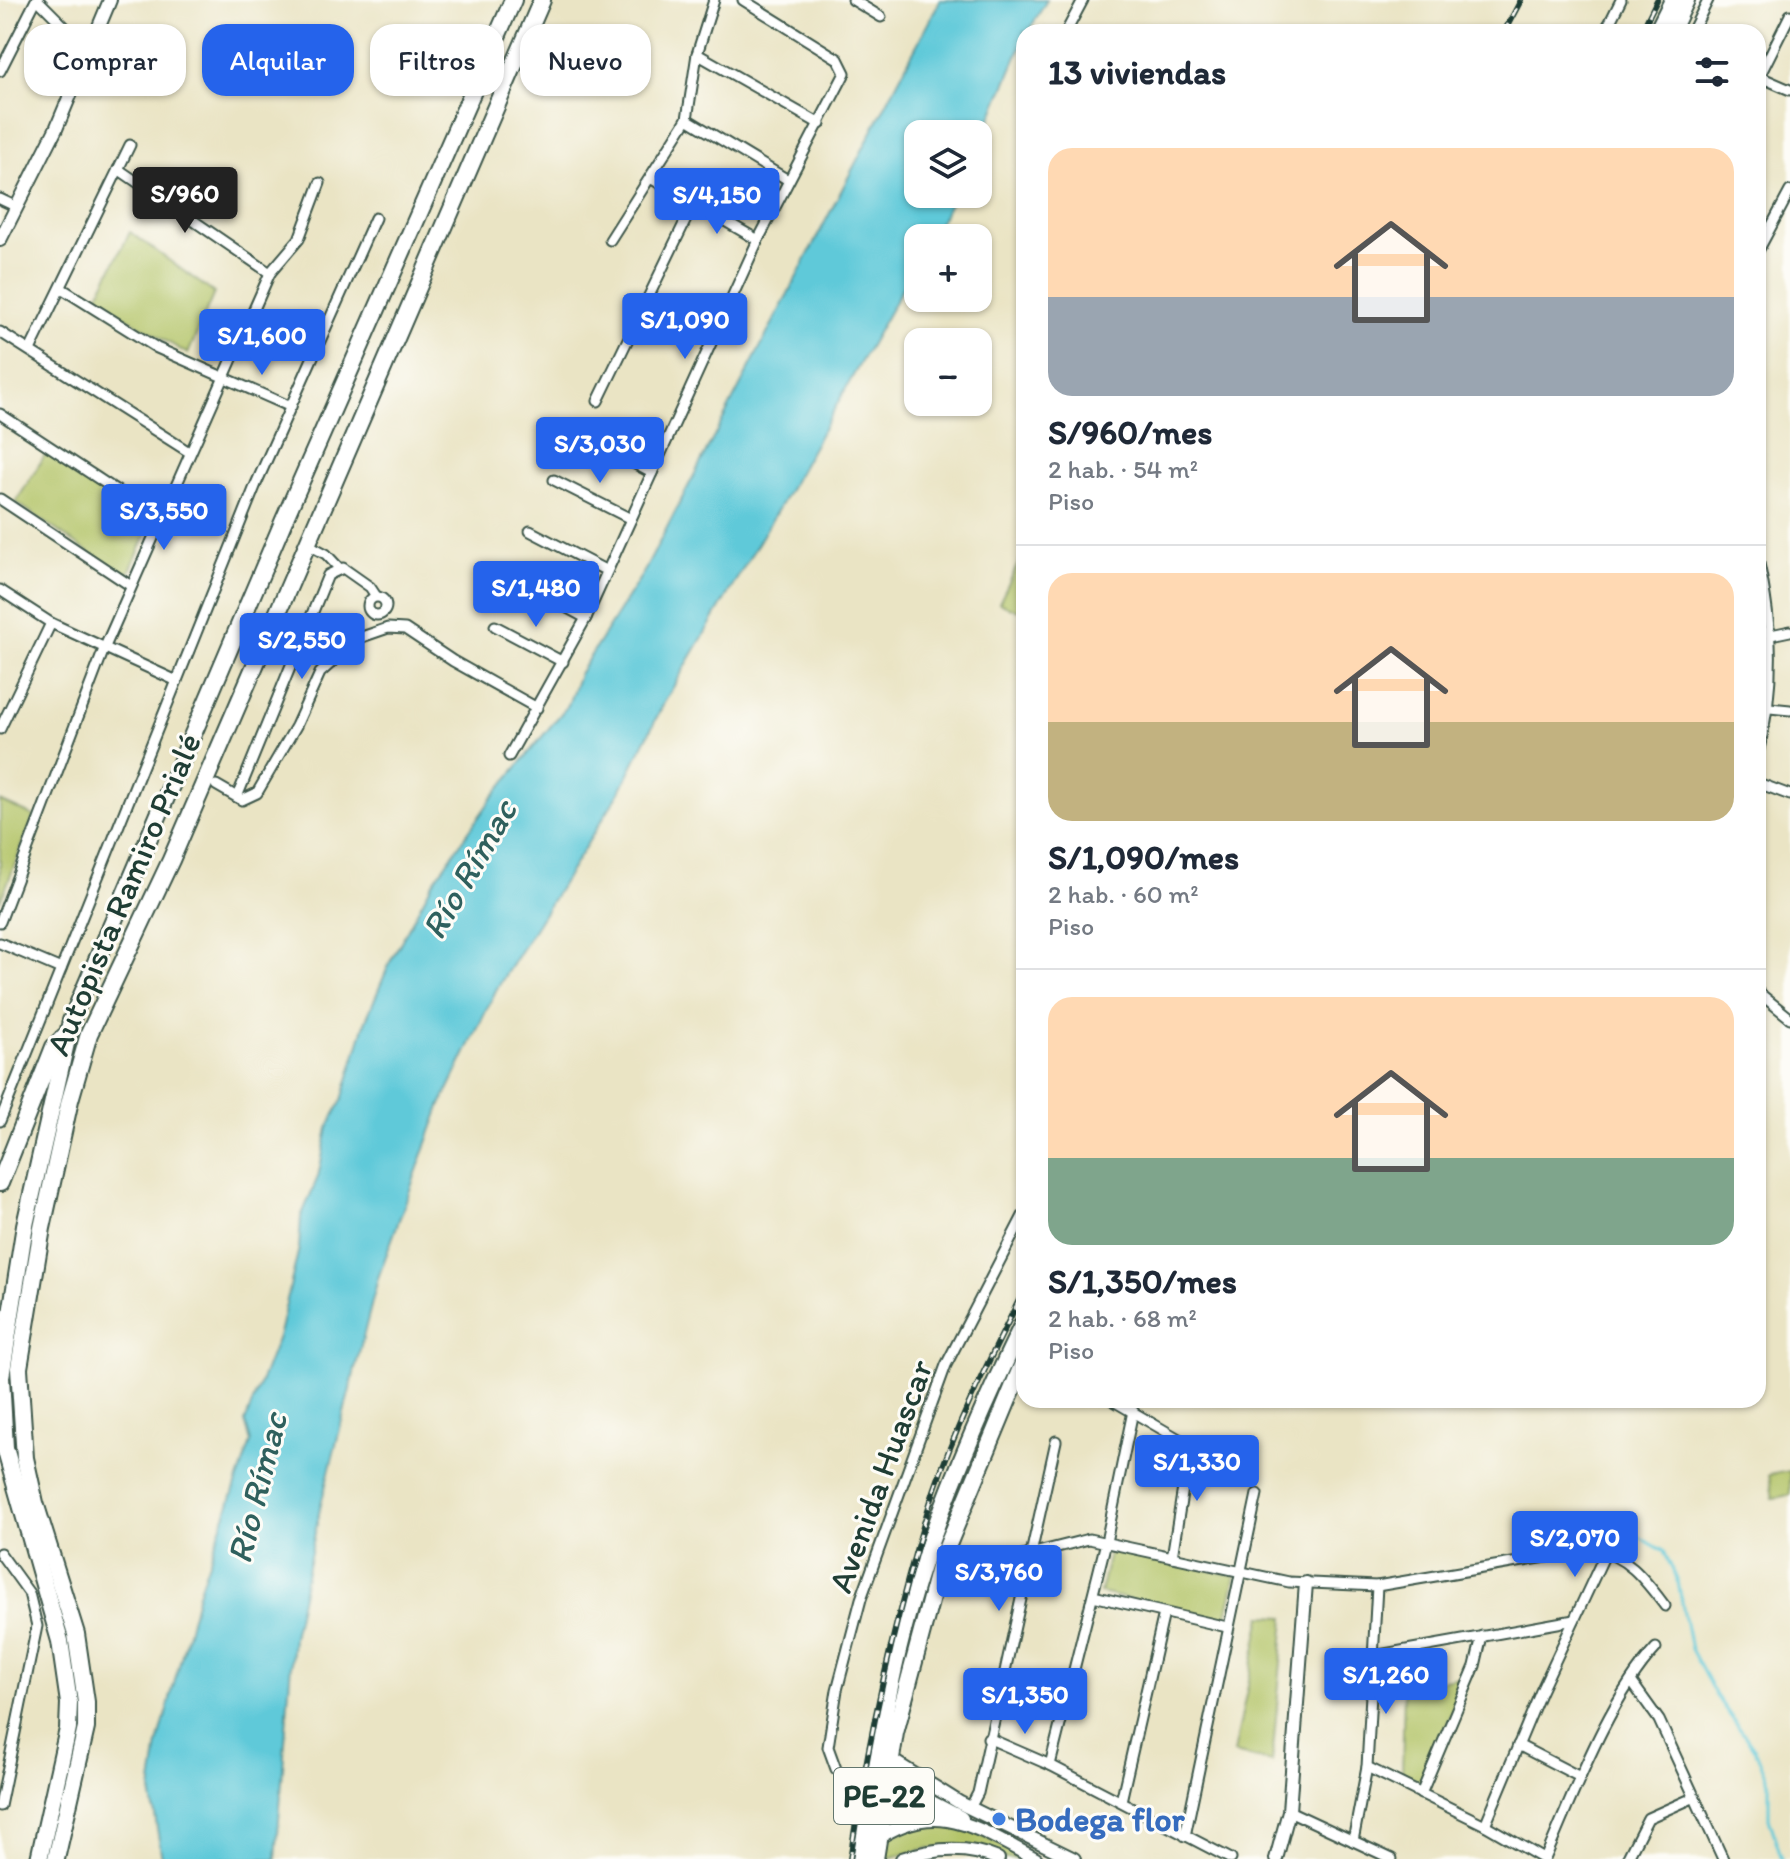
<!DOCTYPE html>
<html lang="es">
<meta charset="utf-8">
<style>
:root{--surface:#fff;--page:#f6f6f7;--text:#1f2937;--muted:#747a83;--line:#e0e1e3;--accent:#2563eb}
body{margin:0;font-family:Itim,sans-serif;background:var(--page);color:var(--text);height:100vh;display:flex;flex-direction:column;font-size:30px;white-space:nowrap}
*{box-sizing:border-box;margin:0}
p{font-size:26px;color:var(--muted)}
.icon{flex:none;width:44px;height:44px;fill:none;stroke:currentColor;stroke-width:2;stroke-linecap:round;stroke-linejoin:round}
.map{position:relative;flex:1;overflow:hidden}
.details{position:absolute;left:1016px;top:24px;width:750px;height:1384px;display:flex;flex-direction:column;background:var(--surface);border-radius:24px;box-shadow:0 2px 6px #0004}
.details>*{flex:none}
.hud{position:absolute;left:24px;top:24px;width:760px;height:72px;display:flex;gap:16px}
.buttons{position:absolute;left:904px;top:120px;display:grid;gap:16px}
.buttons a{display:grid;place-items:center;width:88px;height:88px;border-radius:16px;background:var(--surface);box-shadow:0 2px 6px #0004;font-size:40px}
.price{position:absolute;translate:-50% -68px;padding:0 18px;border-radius:8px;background:var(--accent);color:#fff;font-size:26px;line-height:52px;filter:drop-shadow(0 2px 4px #0008)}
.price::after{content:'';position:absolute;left:50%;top:48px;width:24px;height:18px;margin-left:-12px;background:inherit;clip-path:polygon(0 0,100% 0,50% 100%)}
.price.selected{background:#222;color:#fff}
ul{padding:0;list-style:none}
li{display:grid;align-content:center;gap:16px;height:424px;padding:0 32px}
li+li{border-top:2px solid var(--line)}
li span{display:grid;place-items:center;height:248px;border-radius:24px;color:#555}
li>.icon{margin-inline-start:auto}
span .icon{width:144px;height:144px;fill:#fffc;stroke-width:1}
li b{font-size:34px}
h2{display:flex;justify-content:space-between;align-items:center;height:96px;padding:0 32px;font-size:34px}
.tag{padding:0 28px;border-radius:24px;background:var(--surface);box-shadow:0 2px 6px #0004;font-size:28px;line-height:72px}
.tag.selected{background:var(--accent);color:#fff}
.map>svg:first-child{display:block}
.green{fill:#b3c467;stroke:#69804e;stroke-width:2}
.water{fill:#5fc9d9;stroke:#3f8386;stroke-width:2}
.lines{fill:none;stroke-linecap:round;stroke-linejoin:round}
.stream{stroke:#5fc9d9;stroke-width:3}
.street-casing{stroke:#3d564a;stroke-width:13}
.secondary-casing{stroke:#3d564a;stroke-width:16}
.highway-casing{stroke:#3d564a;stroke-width:20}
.street{stroke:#fff;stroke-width:9}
.secondary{stroke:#fff;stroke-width:12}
.highway{stroke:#fff;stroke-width:16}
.rail-casing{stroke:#1f3d34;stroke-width:6}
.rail{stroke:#fdfcf7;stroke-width:3;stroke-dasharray:9;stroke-linecap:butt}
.shop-dot{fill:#3f7fe0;stroke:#fdfcf7;stroke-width:3}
.labels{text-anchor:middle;stroke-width:6;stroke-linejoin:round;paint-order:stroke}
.shield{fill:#fdfcf7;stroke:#62766e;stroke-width:2}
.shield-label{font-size:32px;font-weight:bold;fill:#1f3d34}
.street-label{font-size:34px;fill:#1f3d34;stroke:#fdfcf7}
.shop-label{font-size:34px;font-weight:bold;fill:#366cbe;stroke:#fdfcf7;text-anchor:start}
.water-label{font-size:36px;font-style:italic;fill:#2f605d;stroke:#fdfcf7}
</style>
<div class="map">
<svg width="1790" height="1859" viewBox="0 0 1790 1859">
<rect width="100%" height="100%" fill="#fdfcf7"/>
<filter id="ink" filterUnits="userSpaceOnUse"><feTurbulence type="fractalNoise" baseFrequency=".0125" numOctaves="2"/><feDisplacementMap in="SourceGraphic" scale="16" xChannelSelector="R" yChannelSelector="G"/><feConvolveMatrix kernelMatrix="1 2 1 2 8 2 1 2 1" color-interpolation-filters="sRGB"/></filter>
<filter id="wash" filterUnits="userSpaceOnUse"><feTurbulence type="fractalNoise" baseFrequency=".006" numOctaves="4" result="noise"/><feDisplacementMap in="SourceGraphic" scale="32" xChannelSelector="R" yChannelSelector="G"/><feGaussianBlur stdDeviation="1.8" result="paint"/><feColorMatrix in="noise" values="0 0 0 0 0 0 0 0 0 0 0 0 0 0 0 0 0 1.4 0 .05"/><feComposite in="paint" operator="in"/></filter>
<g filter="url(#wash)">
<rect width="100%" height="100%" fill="#eae4c4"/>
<!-- green -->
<g class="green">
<polygon points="130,232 214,293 188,354 96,299"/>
<polygon points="47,452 154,517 128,575 111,568 16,502"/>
<polygon points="1024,552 1024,613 999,603"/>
<polygon points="0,801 34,816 0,902"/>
<polygon points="1790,1471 1790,1495 1773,1498 1769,1475"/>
<polygon points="1110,1549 1236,1576 1226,1620 1100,1593"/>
<polygon points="1262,1616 1285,1617 1272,1762 1234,1753"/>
<polygon points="1469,1675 1420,1784 1402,1777 1404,1688"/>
<polygon points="894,1789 937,1813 889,1822"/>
<polygon points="922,1823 964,1826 1029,1859 1006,1859 990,1851 928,1848 884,1859 887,1838"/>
</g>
<!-- water -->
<polygon class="water" points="940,0 1047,0 1028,32 1024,32 1024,40 978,148 978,134 918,134 918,194 955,194 931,238 918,238 918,260 781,504 665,701 620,791 496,990 440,1107 378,1278 321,1504 293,1637 276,1859 162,1859 151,1791 158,1744 199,1590 251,1442 245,1422 279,1334 299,1248 301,1217 318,1177 328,1128 342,1100 366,1020 390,962 432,884 492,798 568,705 579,674 645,570"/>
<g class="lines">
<!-- stream -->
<polyline class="stream" points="1525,1538 1592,1521 1618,1525 1664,1551 1678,1582 1691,1649 1716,1696 1755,1750 1769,1782 1769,1818 1782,1859"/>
</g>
</g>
<g filter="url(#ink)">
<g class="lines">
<!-- street casing -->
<g class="street-casing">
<g id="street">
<polyline points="38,0 90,52"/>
<polyline points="853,0 881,17"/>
<polyline points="1608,25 1623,32"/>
<polyline points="1066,32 1083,0"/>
<polyline points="1605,32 1621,0"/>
<polyline points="1692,32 1708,0"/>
<polyline points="697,54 820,124"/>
<polyline points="0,71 36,0"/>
<polyline points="1758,76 1790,90"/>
<polyline points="1758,79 1790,15"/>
<polyline points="1023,110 1024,108"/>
<polyline points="687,119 788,180"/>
<polyline points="118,169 270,273"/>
<polyline points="0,199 17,207"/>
<polyline points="694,203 758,240"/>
<polyline points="610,240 687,119 697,54 714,0"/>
<polyline points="1758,251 1790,191"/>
<polyline points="61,288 157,348 291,407"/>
<polyline points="0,332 189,452"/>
<polyline points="30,350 130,145"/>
<polyline points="598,401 694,203 652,179"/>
<polyline points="0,414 160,519"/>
<polyline points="575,432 652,473"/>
<polyline points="554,480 631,519"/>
<polyline points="0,499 131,586"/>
<polyline points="530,531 607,571"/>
<polyline points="307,544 326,554 339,568"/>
<path d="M1758,559c15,68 18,127 0,194"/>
<polyline points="513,579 586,618"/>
<polyline points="0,590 51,623 177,681"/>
<circle cx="377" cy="606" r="9"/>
<polyline points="495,626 563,662"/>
<polyline points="1771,635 1790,631"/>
<polyline points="1770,708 1790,710"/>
<polyline points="0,729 51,623"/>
<polyline points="509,756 586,618 758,240 845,73 838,59 743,0"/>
<polyline points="1758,783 1790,795"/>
<polyline points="216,785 242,800 257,793 296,726 320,673 359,638 388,628 405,629 453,661 537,708"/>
<polyline points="237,797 328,575 343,568 370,587 376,596"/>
<polyline points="0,922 104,649 270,273 299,239 320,183"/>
<polyline points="0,943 61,969"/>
<polyline points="1758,992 1790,1018"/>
<polyline points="0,1121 256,484 375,218"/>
<polyline points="1112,1400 1215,1460"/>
<polyline points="0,1553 29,1593 37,1626 0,1806"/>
<polyline points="1172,1557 1190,1444"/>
<path d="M936,1578l153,-39 200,43 88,4 217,-37c34,7 51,31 71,57"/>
<polyline points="1093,1596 1227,1627"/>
<polyline points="1373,1656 1574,1620"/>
<polyline points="1631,1681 1659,1720 1723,1859"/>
<polyline points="988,1738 1050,1765 1231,1859"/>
<polyline points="1518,1745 1580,1777"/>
<polyline points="1050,1765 1106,1542 1133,1411"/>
<polyline points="1367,1767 1485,1825 1544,1859"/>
<polyline points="836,1769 828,1747 837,1690 861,1599 946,1365 1024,1214"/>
<polyline points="1421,1794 1475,1666 1482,1636"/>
<polyline points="1121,1801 1164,1613"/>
<polyline points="970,1808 978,1793 1056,1441"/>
<polyline points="1289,1811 1392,1859"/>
<polyline points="1485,1825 1541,1691 1606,1552"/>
<polyline points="1185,1836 1257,1494"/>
<polyline points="1353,1841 1367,1767 1377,1586"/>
<path d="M1545,1859c29,-66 63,-159 111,-211"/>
<polyline points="1627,1859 1648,1818 1695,1797"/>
</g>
</g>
<!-- secondary casing -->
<g class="secondary-casing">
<g id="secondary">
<polyline points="0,240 56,129 110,0"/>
<polyline points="890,1759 960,1803 1074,1859"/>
<path d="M874,1841c63,-45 104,-12 162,18"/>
<path d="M902,1859c32,-11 64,-14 96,0"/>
<polyline points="1276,1859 1289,1811 1306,1583"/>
</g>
</g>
<!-- highway casing -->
<g class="highway-casing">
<g id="highway">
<polyline points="1657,32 1673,0"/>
<polyline points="1671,32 1686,0"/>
<polyline points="0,1183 54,1047 65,1036"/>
<polyline points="887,1774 914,1795 960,1819"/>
<polyline points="39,1859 68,1729 69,1703 60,1641 5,1448 1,1377 25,1225 71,1021 284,520 513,0"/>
<polyline points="56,1859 86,1728 86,1702 76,1634 35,1503 25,1458 19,1368 42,1228 70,1100 89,1034 171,860 542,0"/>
<path d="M861,1859c14,-99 30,-201 62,-296 28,-83 63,-163 101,-241"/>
<polyline points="875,1859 895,1733 940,1564 1024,1361"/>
</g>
</g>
<!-- street -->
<use href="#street" class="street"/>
<!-- secondary -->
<use href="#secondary" class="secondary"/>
<!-- highway -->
<use href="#highway" class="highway"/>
<!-- rail casing -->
<g class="rail-casing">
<g id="rail">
<polyline points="1504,32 1521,0"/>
<polyline points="1641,32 1657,0"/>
<path d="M850,1859c19,-123 46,-250 84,-368 23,-69 58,-136 90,-201"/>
</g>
</g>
<!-- rail -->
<use href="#rail" class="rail"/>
</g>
</g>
<!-- markers -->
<circle class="shop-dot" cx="999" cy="1819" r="8"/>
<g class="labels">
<!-- shield labels -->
<rect class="shield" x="834" y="1768" width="100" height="56" rx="6"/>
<g class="shield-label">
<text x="884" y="1807">PE-22</text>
</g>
<!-- street labels -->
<g class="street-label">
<text transform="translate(123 894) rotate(-67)" y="12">Autopista Ramiro Prialé</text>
<text transform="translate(880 1476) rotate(-70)" y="12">Avenida Huascar</text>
</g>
<!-- shop labels -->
<g class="shop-label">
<text x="1015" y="1831">Bodega flor</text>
</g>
<!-- water labels -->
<g class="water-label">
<text transform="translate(468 869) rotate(-60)" y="13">Río Rímac</text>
<text transform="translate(256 1488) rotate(-76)" y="13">Río Rímac</text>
</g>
</g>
</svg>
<div class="buttons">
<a><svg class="icon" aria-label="layers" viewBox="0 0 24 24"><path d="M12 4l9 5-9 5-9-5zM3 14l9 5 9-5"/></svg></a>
<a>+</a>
<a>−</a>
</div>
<b class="price selected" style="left:185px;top:235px">S/960</b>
<b class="price" style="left:717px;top:236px">S/4,150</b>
<b class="price" style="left:685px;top:361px">S/1,090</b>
<b class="price" style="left:262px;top:377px">S/1,600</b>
<b class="price" style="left:600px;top:485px">S/3,030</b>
<b class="price" style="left:164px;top:552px">S/3,550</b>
<b class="price" style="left:536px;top:629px">S/1,480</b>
<b class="price" style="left:302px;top:681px">S/2,550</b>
<b class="price" style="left:1197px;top:1503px">S/1,330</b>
<b class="price" style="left:1575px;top:1579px">S/2,070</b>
<b class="price" style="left:999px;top:1613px">S/3,760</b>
<b class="price" style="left:1386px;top:1716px">S/1,260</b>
<b class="price" style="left:1025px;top:1736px">S/1,350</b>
<div class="hud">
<a class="tag">Comprar</a>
<a class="tag selected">Alquilar</a>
<a class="tag">Filtros</a>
<a class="tag">Nuevo</a>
</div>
<section class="details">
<h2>13 viviendas<svg class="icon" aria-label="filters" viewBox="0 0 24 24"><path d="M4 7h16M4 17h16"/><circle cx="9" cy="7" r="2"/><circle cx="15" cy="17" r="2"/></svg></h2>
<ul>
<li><span style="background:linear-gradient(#ffd9b3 60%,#9aa5b1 0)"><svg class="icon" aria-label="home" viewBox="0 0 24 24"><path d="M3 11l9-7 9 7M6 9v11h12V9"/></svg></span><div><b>S/960/mes</b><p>2 hab. · 54 m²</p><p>Piso</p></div></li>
<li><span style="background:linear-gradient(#ffd9b3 60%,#c2b280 0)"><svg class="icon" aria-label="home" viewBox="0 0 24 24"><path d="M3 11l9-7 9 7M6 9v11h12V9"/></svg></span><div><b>S/1,090/mes</b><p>2 hab. · 60 m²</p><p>Piso</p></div></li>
<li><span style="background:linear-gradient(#ffd9b3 65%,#7fa58c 0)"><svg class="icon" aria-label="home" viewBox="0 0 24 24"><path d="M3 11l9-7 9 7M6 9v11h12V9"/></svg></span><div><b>S/1,350/mes</b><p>2 hab. · 68 m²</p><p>Piso</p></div></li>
</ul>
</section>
</div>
